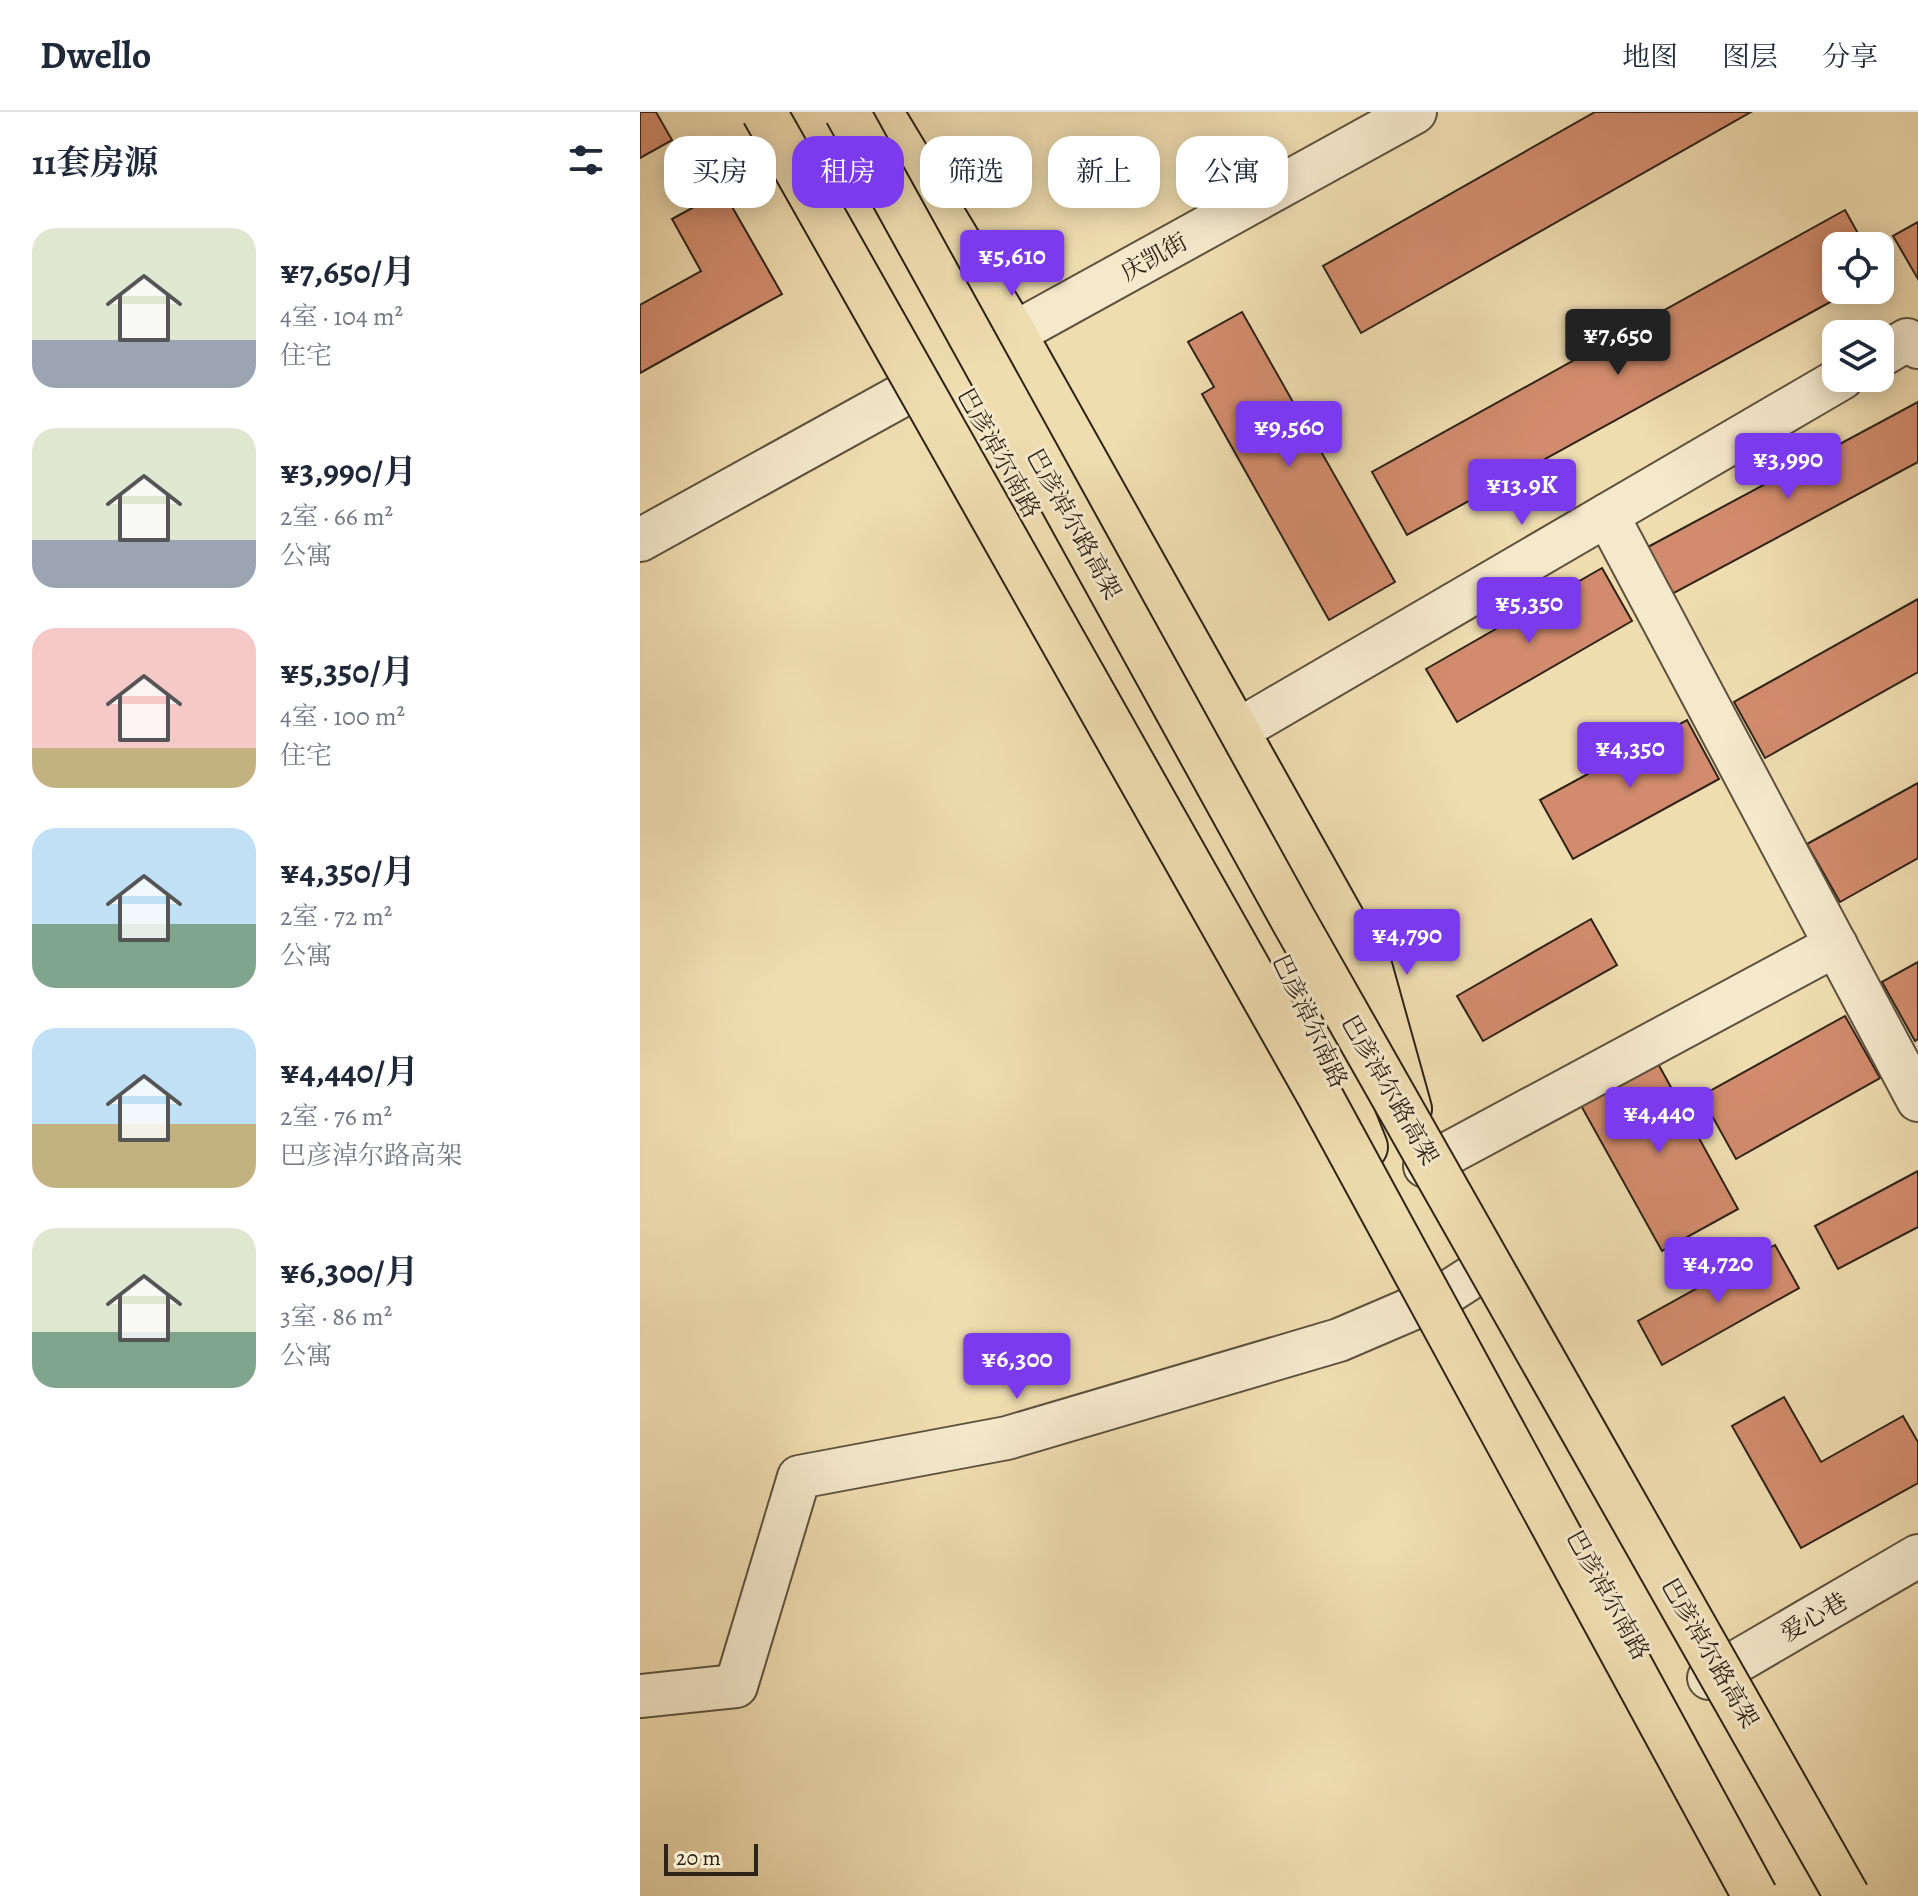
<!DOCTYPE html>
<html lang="zh">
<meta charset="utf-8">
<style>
:root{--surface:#fff;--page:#f6f6f7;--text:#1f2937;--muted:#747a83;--line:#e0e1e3;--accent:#7c3aed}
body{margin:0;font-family:Alegreya,"Noto Serif SC",serif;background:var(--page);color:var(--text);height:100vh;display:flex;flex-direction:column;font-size:30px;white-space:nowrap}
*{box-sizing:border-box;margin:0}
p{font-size:26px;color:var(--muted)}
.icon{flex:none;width:44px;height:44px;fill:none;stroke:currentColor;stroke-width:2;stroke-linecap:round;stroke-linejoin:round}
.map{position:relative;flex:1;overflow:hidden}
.sheet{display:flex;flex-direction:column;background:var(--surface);width:640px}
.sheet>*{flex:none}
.banner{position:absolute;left:24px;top:24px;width:760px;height:72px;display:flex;gap:16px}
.controls{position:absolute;left:1182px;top:120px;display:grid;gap:16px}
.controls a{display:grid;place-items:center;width:72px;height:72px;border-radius:16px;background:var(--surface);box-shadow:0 4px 20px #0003;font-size:40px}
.scale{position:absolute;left:24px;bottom:20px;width:94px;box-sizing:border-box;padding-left:8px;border:4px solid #2e2318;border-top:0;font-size:22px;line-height:28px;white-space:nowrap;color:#2e2318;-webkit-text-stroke:6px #f5e9cc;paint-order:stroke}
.price{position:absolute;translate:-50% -68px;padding:0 18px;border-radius:8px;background:var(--accent);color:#fff;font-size:26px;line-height:52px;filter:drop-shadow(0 2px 4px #0008)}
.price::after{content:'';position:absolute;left:50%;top:48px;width:24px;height:18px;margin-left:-12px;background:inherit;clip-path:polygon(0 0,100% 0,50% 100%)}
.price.on{background:#222;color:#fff}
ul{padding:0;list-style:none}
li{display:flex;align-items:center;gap:24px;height:200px;padding:0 32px}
li span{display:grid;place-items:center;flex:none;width:224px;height:160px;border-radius:24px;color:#555}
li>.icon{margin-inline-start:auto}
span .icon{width:96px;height:96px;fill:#fffc;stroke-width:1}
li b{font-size:34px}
h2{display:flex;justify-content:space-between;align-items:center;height:96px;padding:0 32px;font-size:34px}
.pill{padding:0 28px;border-radius:24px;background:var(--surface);box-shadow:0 4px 20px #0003;font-size:28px;line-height:72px}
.pill.on{background:var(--accent);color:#fff}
header{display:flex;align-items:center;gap:48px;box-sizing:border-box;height:112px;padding:0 40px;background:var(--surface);border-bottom:2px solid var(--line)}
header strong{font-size:38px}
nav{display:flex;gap:44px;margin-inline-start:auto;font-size:28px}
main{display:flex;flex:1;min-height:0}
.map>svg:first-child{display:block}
.building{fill:#d28c6d;stroke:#2e2318;stroke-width:2}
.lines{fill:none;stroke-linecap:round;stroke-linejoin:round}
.minor-casing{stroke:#5e523e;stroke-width:46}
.major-casing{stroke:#2e2318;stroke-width:48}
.minor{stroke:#f5e9cc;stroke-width:42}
.major{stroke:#efddb0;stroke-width:44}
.highway-bridge-casing{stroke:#2e2318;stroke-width:48;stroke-linecap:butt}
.highway-bridge{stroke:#efddb0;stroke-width:44}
.labels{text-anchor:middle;stroke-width:6;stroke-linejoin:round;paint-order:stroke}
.street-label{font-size:24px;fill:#2e2318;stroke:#f5e9cc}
</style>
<header>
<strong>Dwello</strong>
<nav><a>地图</a><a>图层</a><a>分享</a></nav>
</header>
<main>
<section class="sheet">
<h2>11套房源<svg class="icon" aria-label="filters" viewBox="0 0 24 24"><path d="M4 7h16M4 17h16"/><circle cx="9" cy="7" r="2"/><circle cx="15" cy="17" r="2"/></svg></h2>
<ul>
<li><span style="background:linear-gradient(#dfe7d0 70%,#9aa5b1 0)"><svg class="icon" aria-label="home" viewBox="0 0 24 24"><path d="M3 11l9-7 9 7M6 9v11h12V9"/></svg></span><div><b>¥7,650/月</b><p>4室 · 104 m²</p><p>住宅</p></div></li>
<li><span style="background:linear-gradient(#dfe7d0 70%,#9aa5b1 0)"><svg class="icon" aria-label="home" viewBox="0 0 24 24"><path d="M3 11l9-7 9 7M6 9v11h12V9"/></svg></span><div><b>¥3,990/月</b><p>2室 · 66 m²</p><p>公寓</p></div></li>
<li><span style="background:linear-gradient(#f6c9c9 75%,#c2b280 0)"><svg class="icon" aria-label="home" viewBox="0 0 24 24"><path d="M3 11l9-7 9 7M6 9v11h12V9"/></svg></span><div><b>¥5,350/月</b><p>4室 · 100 m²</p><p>住宅</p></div></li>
<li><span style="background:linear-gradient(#bfe0f5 60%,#7fa58c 0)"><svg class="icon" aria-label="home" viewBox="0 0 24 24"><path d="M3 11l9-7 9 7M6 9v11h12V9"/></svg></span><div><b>¥4,350/月</b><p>2室 · 72 m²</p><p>公寓</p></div></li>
<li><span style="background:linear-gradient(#bfe0f5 60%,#c2b280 0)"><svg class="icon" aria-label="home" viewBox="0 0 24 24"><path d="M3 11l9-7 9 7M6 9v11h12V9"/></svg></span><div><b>¥4,440/月</b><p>2室 · 76 m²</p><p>巴彦淖尔路高架</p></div></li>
<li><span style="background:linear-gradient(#dfe7d0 65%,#7fa58c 0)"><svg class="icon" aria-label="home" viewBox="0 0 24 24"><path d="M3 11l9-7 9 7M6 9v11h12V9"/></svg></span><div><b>¥6,300/月</b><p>3室 · 86 m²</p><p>公寓</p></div></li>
</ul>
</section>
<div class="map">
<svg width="1278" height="1784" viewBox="0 0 1278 1784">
<rect width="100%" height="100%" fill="#efddb0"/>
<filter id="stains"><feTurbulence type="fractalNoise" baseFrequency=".0025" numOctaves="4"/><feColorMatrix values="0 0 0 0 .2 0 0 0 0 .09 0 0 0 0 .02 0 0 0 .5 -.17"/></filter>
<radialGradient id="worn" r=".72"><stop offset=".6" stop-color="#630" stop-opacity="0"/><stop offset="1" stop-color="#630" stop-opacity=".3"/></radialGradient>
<!-- building -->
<g class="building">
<polygon points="0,0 16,0 32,28 0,46"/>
<polygon points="955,0 1111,0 721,221 683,154"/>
<polygon points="83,79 142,182 0,261 0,193 61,159 32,107"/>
<polygon points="1205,98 1225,134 1196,134 1196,178 1212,178 767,423 732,360"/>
<polygon points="1278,110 1278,167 1253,124"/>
<polygon points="602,200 755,470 689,508 562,282 574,275 548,230"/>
<polygon points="1278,290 1278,350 1032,482 1006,436"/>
<polygon points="962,456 992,509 817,610 786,557"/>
<polygon points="1278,487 1278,560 1125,646 1094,590"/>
<polygon points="1047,608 1079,667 933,747 900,688"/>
<polygon points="1278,671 1278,746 1200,790 1167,732"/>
<polygon points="951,807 977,853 843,929 817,884"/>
<polygon points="1278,850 1278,927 1275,929 1242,870"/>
<polygon points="1205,904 1240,966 1096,1047 1061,984"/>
<polygon points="1016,948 1098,1097 1022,1139 939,990"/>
<polygon points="1278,1059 1278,1115 1198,1157 1175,1114"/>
<polygon points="1135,1133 1159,1176 1022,1253 998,1209"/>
<polygon points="1144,1285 1181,1350 1263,1304 1278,1330 1278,1371 1161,1436 1092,1314"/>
</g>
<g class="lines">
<!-- minor casing -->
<g class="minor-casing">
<g id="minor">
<polyline points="1240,244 1267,228 1278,235"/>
<polyline points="967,403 1278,988"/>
<polyline points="0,428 775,0"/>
<polyline points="595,620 1202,266"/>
<polyline points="785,1054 1196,833"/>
<polyline points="1069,1566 1278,1444"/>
<polyline points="0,1584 96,1574 159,1365 367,1326 699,1228 804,1183 847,1155"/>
</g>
</g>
<!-- major casing -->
<g class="major-casing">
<g id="major">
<polyline points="166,0 666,888 725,1035"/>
<polyline points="240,0 374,222 730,857 769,997"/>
</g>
</g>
<!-- minor -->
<use href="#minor" class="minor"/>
<!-- major -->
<use href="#major" class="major"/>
<!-- highway-bridge casing -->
<g class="highway-bridge-casing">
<g id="highway-bridge">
<polyline points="124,0 680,984 1115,1784"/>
<polyline points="207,0 654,809 1207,1784"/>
</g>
</g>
<!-- highway-bridge -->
<use href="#highway-bridge" class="highway-bridge"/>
</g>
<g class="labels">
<!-- street labels -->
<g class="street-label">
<text transform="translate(514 145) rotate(-29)" y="8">庆凯街</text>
<text transform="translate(359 341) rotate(61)" y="8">巴彦淖尔南路</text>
<text transform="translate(434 412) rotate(61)" y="8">巴彦淖尔路高架</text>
<text transform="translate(670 909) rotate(65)" y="8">巴彦淖尔南路</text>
<text transform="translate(750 978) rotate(60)" y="8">巴彦淖尔路高架</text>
<text transform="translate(968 1483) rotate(61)" y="8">巴彦淖尔南路</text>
<text transform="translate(1174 1505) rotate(-30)" y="8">爱心巷</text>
<text transform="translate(1070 1541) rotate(60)" y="8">巴彦淖尔路高架</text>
</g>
</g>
<rect width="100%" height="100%" filter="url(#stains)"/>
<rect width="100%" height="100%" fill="url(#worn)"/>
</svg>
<div class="controls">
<a><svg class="icon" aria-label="locate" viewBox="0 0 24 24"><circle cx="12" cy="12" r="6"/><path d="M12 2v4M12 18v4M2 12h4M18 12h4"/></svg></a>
<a><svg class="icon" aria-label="layers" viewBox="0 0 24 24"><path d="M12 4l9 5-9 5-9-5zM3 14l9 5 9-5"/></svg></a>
</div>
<div class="scale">20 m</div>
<b class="price" style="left:372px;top:186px">¥5,610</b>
<b class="price on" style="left:978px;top:265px">¥7,650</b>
<b class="price" style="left:649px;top:357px">¥9,560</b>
<b class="price" style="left:1148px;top:389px">¥3,990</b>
<b class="price" style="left:882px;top:415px">¥13.9K</b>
<b class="price" style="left:889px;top:533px">¥5,350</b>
<b class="price" style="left:990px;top:678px">¥4,350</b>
<b class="price" style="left:767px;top:865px">¥4,790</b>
<b class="price" style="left:1019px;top:1043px">¥4,440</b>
<b class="price" style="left:1078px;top:1193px">¥4,720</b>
<b class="price" style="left:377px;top:1289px">¥6,300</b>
<div class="banner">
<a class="pill">买房</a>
<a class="pill on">租房</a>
<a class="pill">筛选</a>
<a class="pill">新上</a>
<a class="pill">公寓</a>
</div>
</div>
</main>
